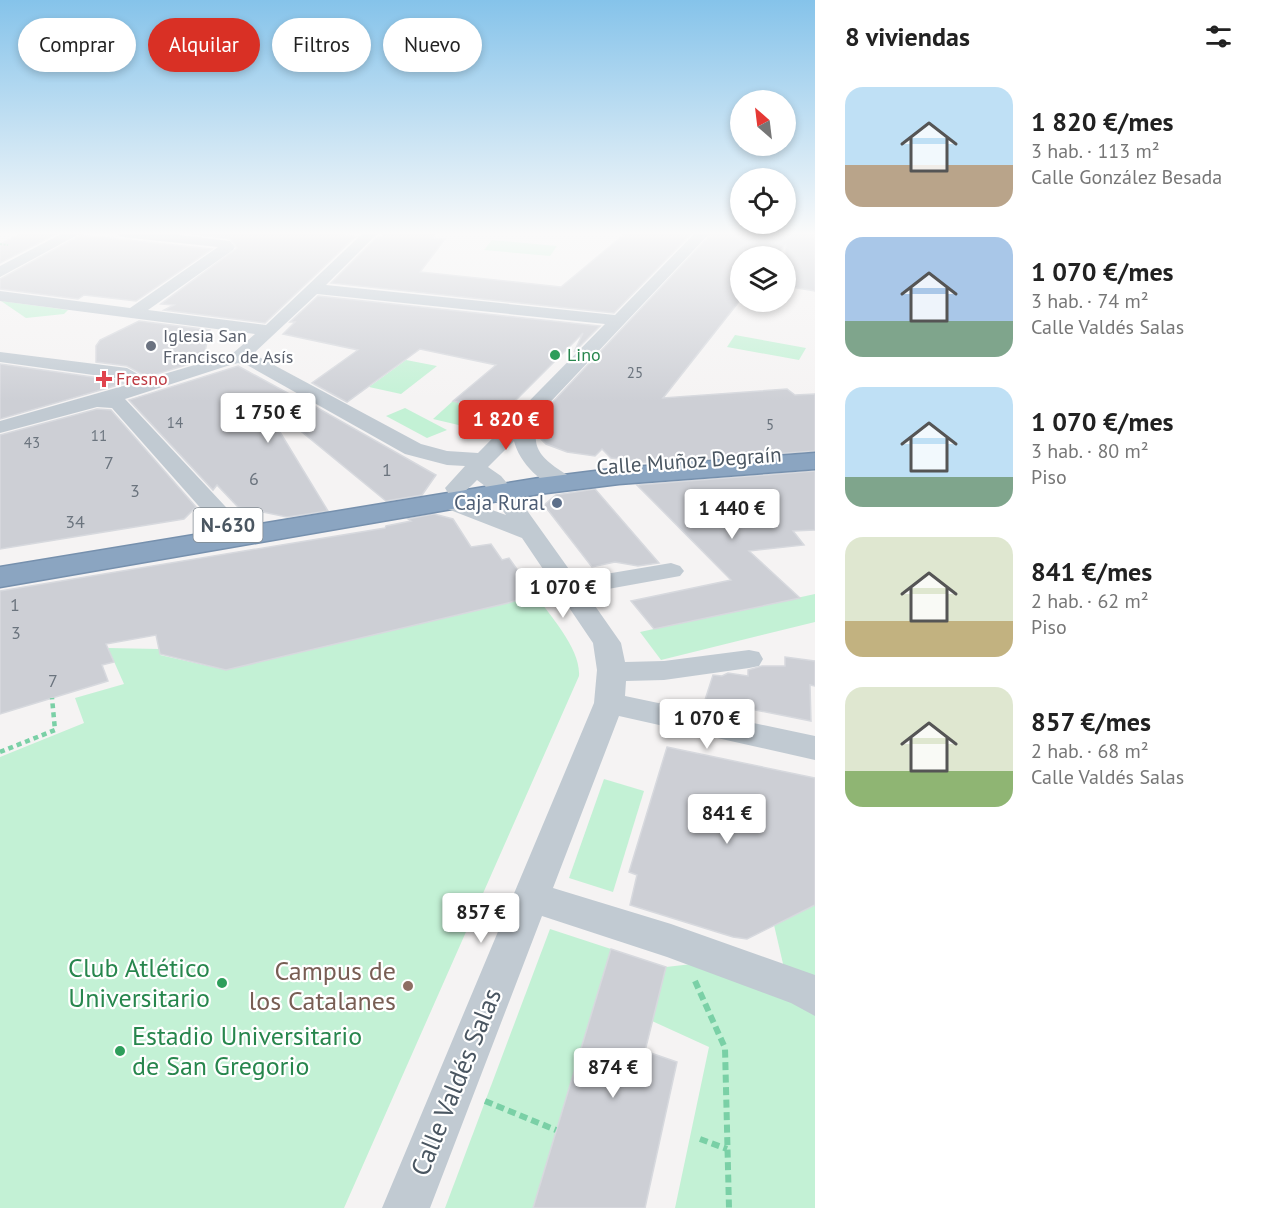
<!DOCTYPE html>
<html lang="es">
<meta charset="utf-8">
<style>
:root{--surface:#fff;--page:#f6f6f6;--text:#222;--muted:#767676;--accent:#d93025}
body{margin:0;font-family:"PT Sans",sans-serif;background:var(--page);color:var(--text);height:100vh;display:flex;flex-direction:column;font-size:22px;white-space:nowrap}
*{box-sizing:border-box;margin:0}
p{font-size:20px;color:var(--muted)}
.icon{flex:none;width:33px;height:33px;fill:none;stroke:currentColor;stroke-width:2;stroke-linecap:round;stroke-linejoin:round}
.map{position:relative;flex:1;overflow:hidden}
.details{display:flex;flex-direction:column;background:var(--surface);width:450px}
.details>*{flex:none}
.guide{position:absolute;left:18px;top:18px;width:570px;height:54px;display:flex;gap:12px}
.needle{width:39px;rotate:332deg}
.controls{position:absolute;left:730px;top:90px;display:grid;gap:12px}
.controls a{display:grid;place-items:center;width:66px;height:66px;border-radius:50%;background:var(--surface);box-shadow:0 3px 9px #0003;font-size:30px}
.price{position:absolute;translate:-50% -51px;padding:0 14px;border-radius:6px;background:#fff;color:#222;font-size:20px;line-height:39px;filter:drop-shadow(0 2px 3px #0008)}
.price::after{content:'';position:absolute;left:50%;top:36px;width:18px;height:14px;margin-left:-9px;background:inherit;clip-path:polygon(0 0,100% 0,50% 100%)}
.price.on{background:var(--accent);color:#fff}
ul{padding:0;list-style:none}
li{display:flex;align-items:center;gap:18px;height:150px;padding:0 30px}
li span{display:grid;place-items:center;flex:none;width:168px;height:120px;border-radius:18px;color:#555}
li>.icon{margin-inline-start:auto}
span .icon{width:72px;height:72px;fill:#fffc;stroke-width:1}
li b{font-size:26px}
h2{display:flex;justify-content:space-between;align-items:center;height:72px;padding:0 30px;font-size:26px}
.pill{padding:0 21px;border-radius:27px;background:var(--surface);box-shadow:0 3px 9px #0003;font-size:21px;line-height:54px}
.pill.on{background:var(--accent);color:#fff}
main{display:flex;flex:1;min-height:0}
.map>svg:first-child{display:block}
.green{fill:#c3f1d5}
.building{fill:#cdcfd5;stroke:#d7d9de;stroke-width:1.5}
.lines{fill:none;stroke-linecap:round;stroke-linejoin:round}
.highway-casing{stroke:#7690ad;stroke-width:3}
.path-far2{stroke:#7ad0a6;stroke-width:2;stroke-dasharray:2 1.5;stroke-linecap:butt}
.path-far1{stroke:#7ad0a6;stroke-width:4.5;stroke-dasharray:5 4;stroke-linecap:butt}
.path{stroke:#7ad0a6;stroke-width:6;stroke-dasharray:8 4.5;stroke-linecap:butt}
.minor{fill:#c1cad2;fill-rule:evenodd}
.highway{fill:#8ba5c1;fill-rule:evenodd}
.worship-dot{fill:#6b7280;stroke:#fff;stroke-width:2}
.leisure-dot{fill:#2e9e5b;stroke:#fff;stroke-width:2}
.health-dot{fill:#e0444e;stroke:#fff;stroke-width:2}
.service-dot{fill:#5c6f8a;stroke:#fff;stroke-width:2}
.education-dot{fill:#8d6e63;stroke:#fff;stroke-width:2}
.labels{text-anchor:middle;stroke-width:4.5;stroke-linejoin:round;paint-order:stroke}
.far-number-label{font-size:15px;fill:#6b747e}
.far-worship-label{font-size:18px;fill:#5b616d;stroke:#fff;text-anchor:start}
.far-leisure-label{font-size:18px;fill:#27864d;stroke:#fff;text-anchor:start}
.far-health-label{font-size:18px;fill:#be3a42;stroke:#fff;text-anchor:start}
.number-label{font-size:18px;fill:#6b747e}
.shield{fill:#fff;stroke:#808990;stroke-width:1.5}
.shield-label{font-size:20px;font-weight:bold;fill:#4a5661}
.street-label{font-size:21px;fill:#4a5661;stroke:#fff}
.service-label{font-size:21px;fill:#4e5e75;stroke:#fff;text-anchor:end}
.near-leisure-label{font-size:26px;fill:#27864d;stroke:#fff;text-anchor:end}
.near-education-label{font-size:26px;fill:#785e54;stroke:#fff;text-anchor:end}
.near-street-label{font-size:26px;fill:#4a5661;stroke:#fff}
</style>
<main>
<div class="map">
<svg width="815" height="1208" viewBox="0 0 815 1208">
<rect width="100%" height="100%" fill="#f5f3f3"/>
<!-- green -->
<g class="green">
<polygon points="492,240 557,246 550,256 484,250"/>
<polygon points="1,301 68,310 64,314 26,318"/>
<polygon points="735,335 806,348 799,360 727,347"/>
<polygon points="406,360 437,366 401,394 369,387"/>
<polygon points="453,401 503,413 484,431 433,419"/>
<polygon points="405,408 447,430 427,438 386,416"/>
<path d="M535,594c15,22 46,55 44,82l-235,532h-344v-451l84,-34 -9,-25 49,-14 -16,-36 51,1 1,6 66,15 282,-67z"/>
<polygon points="815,594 815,622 661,660 640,632"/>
<polygon points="604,779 644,791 613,892 569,878"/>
<polygon points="815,905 815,977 784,968 774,925"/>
<polygon points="550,929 611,949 533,1208 445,1208"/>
<polygon points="701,963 815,997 815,1208 675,1208 709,1047 652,1021 666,967"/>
</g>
<!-- building -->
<g class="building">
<polygon points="22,233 58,233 0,263 0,244"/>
<polygon points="193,233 324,233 356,236 265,323 164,310 174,305 161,304 237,248 230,239 192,234"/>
<polygon points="385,233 436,233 431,238 445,239 420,272 561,287 626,233 692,233 614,313 331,283 376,238 380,238"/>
<polygon points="712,233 815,233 815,291 786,286 786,244 776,256 741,256 741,299 663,398 787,389 795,395 815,394 815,451 650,463 611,458 602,449 595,456 567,452 546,444 541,439 539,431 551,404"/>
<polygon points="81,235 174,245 212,249 136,301 84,295 78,299 0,289 0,279"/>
<polygon points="318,296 600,326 574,352 583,333 503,413 453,401 496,365 420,349 347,402 312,383 358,350 283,334 295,322 290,322"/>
<polygon points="139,321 210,330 203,360 147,377 127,366 96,362 96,346 100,340"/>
<polygon points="0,364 121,381 125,383 0,419"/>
<polygon points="238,366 293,396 295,395 436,475 422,495 386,501 258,396 328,511 287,517 238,507 217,485 213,490 129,400"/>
<polygon points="97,409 111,410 196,507 184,519 0,549 0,435"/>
<polygon points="815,471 815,530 793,531 804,545 749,551 800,598 654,629 631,601 731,580 637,485"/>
<polygon points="595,489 659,563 638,566 615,562 592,567 544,505 556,495"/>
<polygon points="434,514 453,519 471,547 491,544 502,560 509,558 535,594 508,603 226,670 160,654 156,635 106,644 114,662 102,665 108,681 0,714 0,591 385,528 386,526 411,521 408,519"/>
<polygon points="785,657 815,661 815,686 810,685 811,721 705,700 713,675 722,676 728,673 748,676 748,670 762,666 785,666"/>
<polygon points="667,747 815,778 815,905 747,939 733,937 630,905 637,875 629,872"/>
<polygon points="611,949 666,967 645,1051 677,1062 645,1208 533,1208"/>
</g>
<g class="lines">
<!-- highway casing -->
<g class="highway-casing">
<polygon id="highway" points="815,453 815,469 619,484 539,494 0,587 0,567 539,478 619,468"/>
</g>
<!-- path-far2 -->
<polyline class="path-far2" points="0,244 8,245"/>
<!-- path-far1 -->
<polyline class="path-far1" points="0,752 55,730 52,698"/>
<!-- path -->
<g class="path">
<polyline points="695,981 725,1048 729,1208"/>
<polyline points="485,1101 556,1130"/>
<polyline points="700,1139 727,1149"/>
</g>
<!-- minor -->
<g class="minor">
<polygon points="63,233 81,233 0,277 0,266"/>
<path d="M115,233h48l67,8 5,6 -2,3 -85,60 118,15 97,-92h15l-52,52 289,30 80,-82h15l-170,180c-9,30 -5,41 21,58 6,4 11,6 15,12l-3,5c-25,6 -54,-25 -59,-47l-26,26 13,9 10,12 65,91 95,-16 9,3 4,5 -4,5 -94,17 35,50 4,19 39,-1 85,-11 10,2 4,7 -4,7 -10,2 -85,12 -38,1 -1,15 190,40v24l-196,-44 -66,172 118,36 144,51v41l-24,-13 -124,-46 -125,-41 -112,292h-48l212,-505 3,-33 -4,-27 -71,-105 -82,-32 -4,-5 4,-5 8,-2 58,21 -21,-29 -8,-6c-10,10 -15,16 -29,13l-3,-5 20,-22 -18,-1 -42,-11 -158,-89 -9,-2 -11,3 -102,33 113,121 3,5 -3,5 -9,2 -9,-2 -108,-122 -15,-1 -97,26v-12l130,-37 -8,-5 -122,-17v-10l127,16 20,11 85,-25 23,-20 -255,-33v-10l130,17 88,-61 -96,-10zM317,294l288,30 -127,129 -31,-2 -26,-7 -162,-87 -7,-2z"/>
</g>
<!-- highway -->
<use href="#highway" class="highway"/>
</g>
<!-- sky -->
<linearGradient id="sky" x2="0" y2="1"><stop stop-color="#85c3ea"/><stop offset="0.58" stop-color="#fafafa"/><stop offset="1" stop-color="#fafafa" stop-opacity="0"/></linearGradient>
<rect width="815" height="402" fill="url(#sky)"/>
<!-- markers -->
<circle class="worship-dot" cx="151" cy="346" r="6"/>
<g class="leisure-dot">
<circle cx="555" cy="355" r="6"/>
<circle cx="222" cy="983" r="6"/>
<circle cx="120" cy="1051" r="6"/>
</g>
<path class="health-dot" d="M101 370h6v6h6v6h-6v6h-6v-6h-6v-6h6z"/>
<circle class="service-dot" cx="557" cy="503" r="6"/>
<circle class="education-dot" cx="408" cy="986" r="6"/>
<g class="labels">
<!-- far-number labels -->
<g class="far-number-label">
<text x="635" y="378">25</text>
<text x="175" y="428">14</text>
<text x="770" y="430">5</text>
<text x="99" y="441">11</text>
<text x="32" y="448">43</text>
</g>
<!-- far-worship labels -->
<g class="far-worship-label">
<text x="163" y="342">Iglesia San<tspan x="163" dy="21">Francisco de Asís</tspan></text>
</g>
<!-- far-leisure labels -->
<g class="far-leisure-label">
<text x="567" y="361">Lino</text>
</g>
<!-- far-health labels -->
<g class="far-health-label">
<text x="116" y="385">Fresno</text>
</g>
<!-- number labels -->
<g class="number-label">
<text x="109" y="469">7</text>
<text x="387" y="476">1</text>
<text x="254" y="485">6</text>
<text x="135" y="497">3</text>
<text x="75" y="528">34</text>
<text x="15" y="611">1</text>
<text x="16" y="639">3</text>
<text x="53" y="687">7</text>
</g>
<!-- shield labels -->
<rect class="shield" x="193.5" y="508" width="69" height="34" rx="4.5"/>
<g class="shield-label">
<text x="228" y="532">N-630</text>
</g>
<!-- street labels -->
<g class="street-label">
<text transform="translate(689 461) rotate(-4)" y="7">Calle Muñoz Degraín</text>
</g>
<!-- service labels -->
<g class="service-label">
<text x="545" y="510">Caja Rural</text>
</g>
<!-- near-leisure labels -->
<g class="near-leisure-label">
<text x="210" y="977">Club Atlético<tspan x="210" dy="30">Universitario</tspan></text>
<text x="132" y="1045" text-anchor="start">Estadio Universitario<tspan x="132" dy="30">de San Gregorio</tspan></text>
</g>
<!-- near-education labels -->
<g class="near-education-label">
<text x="396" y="980">Campus de<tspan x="396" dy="30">los Catalanes</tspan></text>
</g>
<!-- near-street labels -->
<g class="near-street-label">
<text transform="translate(456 1082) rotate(-68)" y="9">Calle Valdés Salas</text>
</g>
</g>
</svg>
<div class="controls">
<a><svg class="needle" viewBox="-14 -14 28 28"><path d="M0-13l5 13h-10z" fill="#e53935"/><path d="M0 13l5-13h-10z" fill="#767676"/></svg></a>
<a><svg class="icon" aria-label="locate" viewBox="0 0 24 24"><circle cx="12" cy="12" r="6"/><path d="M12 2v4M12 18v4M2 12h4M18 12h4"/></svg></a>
<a><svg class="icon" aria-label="layers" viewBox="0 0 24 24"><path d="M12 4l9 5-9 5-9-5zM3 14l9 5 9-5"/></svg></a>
</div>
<b class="price" style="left:268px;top:444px">1 750 €</b>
<b class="price on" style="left:506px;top:451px">1 820 €</b>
<b class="price" style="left:732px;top:540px">1 440 €</b>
<b class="price" style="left:563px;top:619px">1 070 €</b>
<b class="price" style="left:707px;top:750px">1 070 €</b>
<b class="price" style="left:727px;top:845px">841 €</b>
<b class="price" style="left:481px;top:944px">857 €</b>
<b class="price" style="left:613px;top:1099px">874 €</b>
<div class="guide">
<a class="pill">Comprar</a>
<a class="pill on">Alquilar</a>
<a class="pill">Filtros</a>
<a class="pill">Nuevo</a>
</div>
</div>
<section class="details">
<h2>8 viviendas<svg class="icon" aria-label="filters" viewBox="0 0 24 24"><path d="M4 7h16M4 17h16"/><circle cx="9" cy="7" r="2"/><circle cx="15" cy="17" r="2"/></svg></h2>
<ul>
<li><span style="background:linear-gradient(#bfe0f5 65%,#b9a48a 0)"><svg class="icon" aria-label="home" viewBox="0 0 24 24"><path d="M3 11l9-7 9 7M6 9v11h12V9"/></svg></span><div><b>1 820 €/mes</b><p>3 hab. · 113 m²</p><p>Calle González Besada</p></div></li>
<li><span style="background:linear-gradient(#a9c7e8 70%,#7fa58c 0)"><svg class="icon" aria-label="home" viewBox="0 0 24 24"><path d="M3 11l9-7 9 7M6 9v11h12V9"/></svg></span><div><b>1 070 €/mes</b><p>3 hab. · 74 m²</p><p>Calle Valdés Salas</p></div></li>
<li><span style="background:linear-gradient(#bfe0f5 75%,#7fa58c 0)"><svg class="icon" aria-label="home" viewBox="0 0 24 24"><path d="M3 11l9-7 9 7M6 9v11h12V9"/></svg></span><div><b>1 070 €/mes</b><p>3 hab. · 80 m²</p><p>Piso</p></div></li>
<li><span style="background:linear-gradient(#dfe7d0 70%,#c2b280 0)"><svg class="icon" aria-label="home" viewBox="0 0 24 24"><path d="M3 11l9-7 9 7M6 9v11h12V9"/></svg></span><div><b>841 €/mes</b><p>2 hab. · 62 m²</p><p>Piso</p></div></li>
<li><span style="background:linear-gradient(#dfe7d0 70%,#8fb573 0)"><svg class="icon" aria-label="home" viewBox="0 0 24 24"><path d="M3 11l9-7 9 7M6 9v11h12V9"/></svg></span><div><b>857 €/mes</b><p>2 hab. · 68 m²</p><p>Calle Valdés Salas</p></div></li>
</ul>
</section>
</main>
